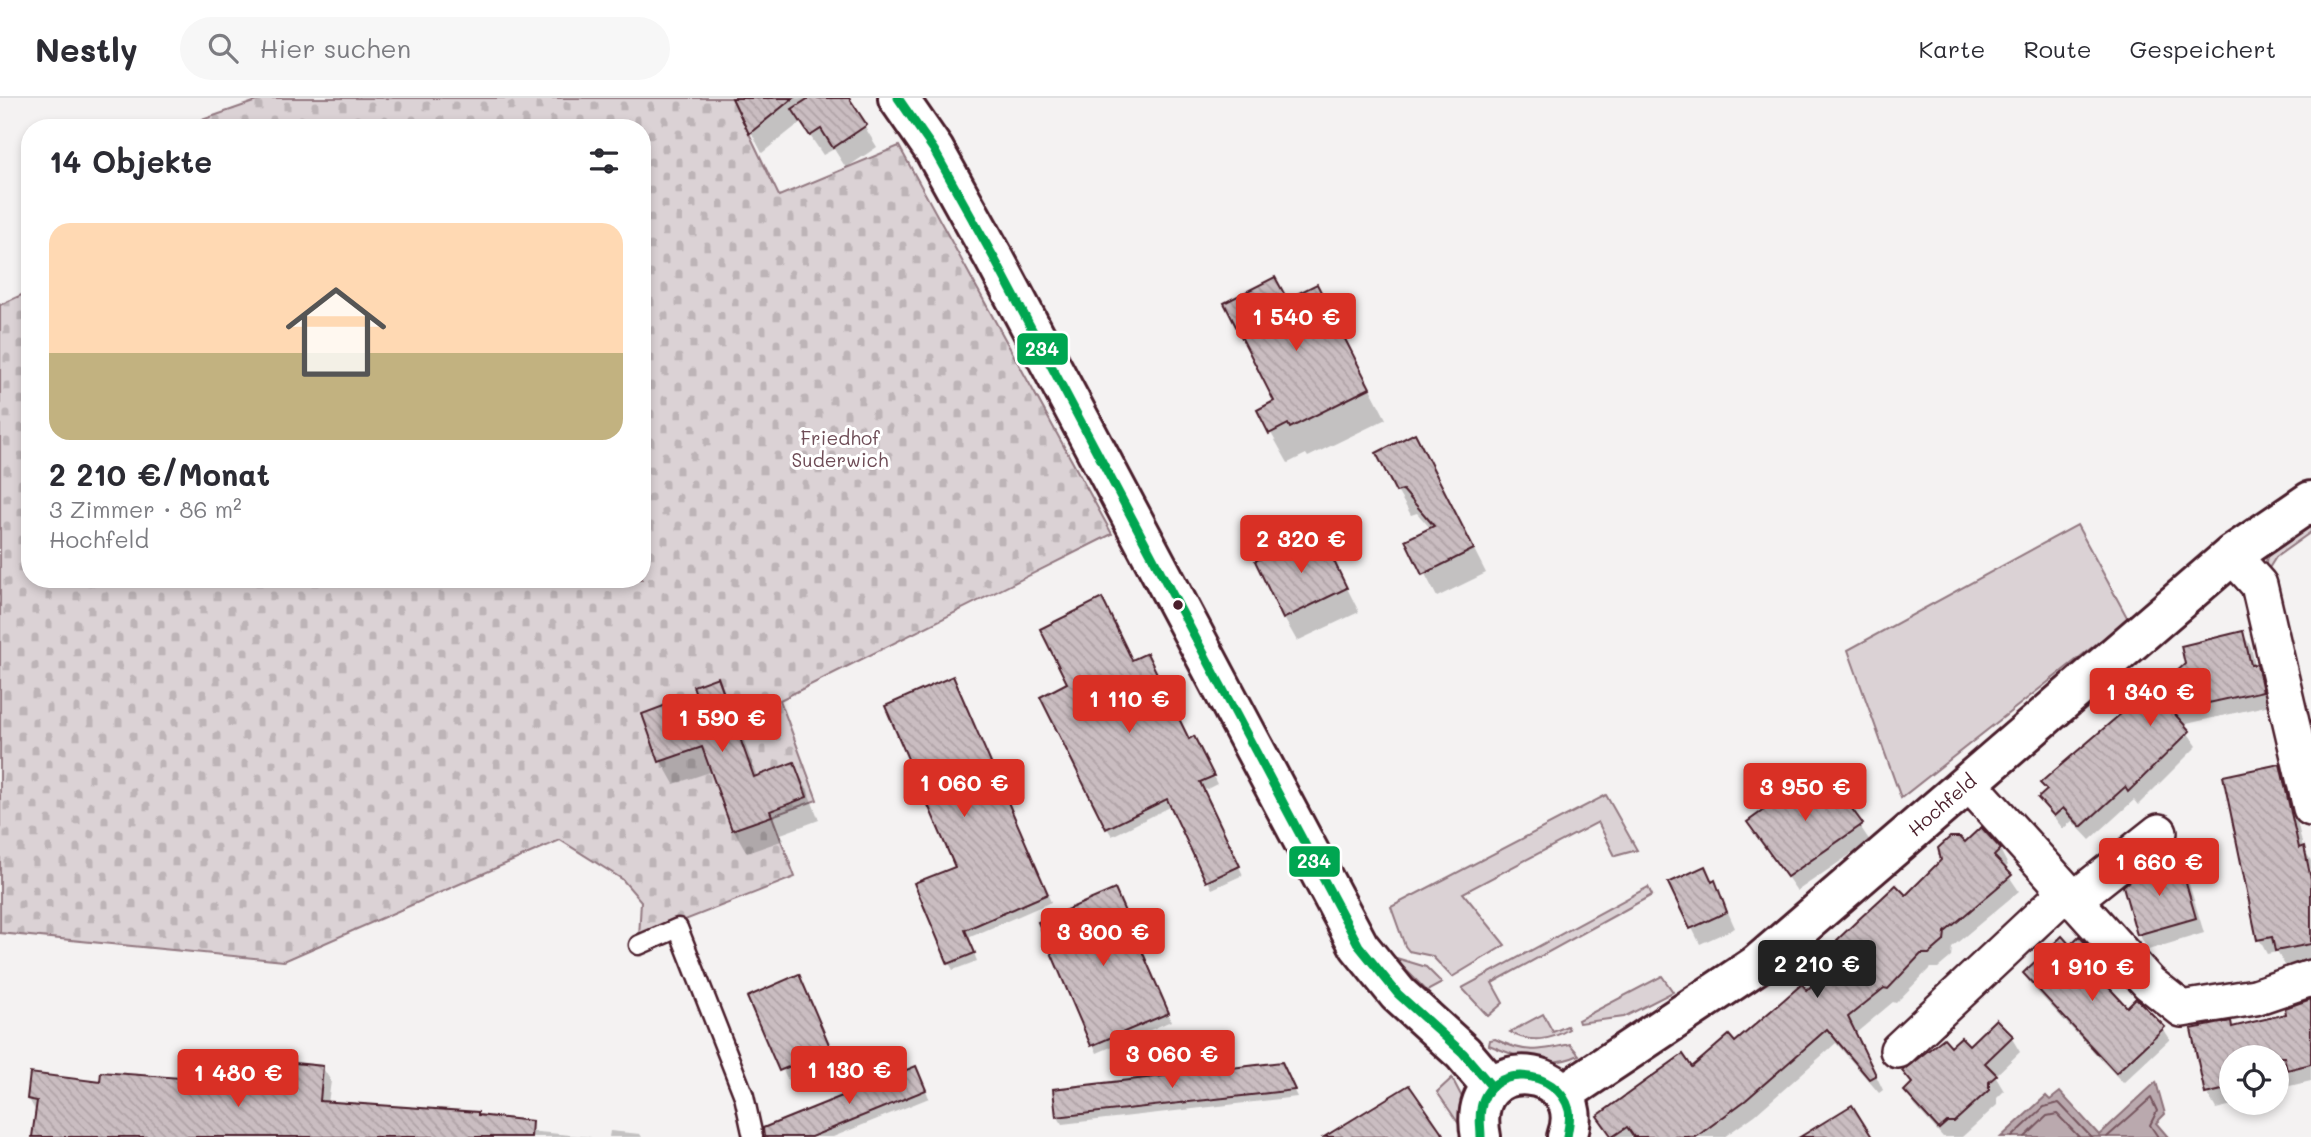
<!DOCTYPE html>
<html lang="de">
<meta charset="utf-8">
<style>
:root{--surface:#fff;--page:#f7f7f7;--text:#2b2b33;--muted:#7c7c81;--line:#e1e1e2;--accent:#d93025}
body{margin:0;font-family:Mali,sans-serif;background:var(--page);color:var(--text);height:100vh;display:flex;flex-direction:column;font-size:26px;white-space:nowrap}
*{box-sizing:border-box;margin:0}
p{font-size:23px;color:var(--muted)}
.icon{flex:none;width:38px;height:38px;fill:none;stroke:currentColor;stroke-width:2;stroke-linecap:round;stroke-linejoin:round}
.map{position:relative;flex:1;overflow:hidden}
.panel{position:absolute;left:21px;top:21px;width:630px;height:469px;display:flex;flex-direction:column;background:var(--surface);border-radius:28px;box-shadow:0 4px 10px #0003}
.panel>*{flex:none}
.controls{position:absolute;left:2219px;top:947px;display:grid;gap:14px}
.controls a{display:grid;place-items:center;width:70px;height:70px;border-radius:50%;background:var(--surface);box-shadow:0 4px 10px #0003;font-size:35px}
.price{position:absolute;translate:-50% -60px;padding:0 16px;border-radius:7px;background:var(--accent);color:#fff;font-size:23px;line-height:46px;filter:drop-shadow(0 2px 4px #0008)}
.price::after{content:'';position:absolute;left:50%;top:42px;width:21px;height:16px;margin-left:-10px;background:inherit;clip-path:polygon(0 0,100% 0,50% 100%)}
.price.current{background:#222;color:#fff}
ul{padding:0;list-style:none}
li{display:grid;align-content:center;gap:14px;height:371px;padding:0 28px}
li+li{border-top:2px solid var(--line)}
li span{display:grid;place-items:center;height:217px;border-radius:21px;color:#555}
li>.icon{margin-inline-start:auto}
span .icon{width:126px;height:126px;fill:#fffc;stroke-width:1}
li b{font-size:30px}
h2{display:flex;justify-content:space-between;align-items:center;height:84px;padding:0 28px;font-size:30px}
header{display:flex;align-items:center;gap:42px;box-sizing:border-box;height:98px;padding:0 35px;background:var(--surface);border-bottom:2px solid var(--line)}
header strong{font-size:33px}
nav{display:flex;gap:38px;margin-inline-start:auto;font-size:24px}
.search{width:490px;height:63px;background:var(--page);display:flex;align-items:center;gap:18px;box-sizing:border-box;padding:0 24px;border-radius:38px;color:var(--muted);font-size:26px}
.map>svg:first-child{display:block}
.green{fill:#dbd2d5;stroke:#927880;stroke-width:2}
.cemetery{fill:url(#cemetery-stones);stroke:#927880;stroke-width:2}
.water{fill:#baa9ae;stroke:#8d727a;stroke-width:2}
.shadow{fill:#0003}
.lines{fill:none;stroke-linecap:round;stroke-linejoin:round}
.shore{stroke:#77565f;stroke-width:2}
.building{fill:url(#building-back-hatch);stroke:#4a1f2b;stroke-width:2}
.service-casing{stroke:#4a1f2b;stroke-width:23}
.minor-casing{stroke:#4a1f2b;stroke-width:40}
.tertiary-casing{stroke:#4a1f2b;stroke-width:44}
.secondary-casing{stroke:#4a1f2b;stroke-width:44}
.service{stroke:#fff;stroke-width:18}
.minor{stroke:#fff;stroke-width:35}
.tertiary{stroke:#fff;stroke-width:38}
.secondary{stroke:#fff;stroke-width:38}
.bus-1-casing{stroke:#fff;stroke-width:14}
.bus-1{stroke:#00a651;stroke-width:9}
.bus-dot{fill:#4a1f2b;stroke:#fff;stroke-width:2.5}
.labels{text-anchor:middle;stroke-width:6;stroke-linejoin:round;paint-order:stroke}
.park-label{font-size:19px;fill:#6e4c56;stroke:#fff}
.street-label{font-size:19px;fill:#4a1f2b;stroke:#fff}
.line-badge{stroke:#fff;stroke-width:2.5}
.badge-label{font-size:19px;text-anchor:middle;font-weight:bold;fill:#fff}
</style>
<header>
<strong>Nestly</strong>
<div class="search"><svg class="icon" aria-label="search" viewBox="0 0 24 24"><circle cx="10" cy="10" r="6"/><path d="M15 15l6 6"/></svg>Hier suchen</div>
<nav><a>Karte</a><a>Route</a><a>Gespeichert</a></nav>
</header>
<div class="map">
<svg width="2311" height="1039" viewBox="0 0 2311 1039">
<defs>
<pattern id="cemetery-stones" width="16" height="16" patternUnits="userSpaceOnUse" patternTransform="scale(1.75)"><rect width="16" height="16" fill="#dbd2d5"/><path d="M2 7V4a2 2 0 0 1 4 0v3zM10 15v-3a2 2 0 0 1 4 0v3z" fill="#bdb4b7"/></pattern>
<pattern id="building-back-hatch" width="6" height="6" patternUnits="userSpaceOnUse" patternTransform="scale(1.75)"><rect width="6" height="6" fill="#cabdc1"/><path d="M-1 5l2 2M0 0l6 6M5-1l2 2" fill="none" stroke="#afa2a6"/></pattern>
</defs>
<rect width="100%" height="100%" fill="#f4f2f2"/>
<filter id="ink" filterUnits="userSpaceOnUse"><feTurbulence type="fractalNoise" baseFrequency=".0143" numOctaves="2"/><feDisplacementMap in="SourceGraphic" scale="14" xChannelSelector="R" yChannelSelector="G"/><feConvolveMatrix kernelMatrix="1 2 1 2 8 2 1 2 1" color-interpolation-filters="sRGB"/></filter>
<g filter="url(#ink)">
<!-- green -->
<g class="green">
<path d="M2311,414v20l-35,25 -10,16c-3,-35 20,-42 45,-61z"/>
<polygon points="2077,427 2128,521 1901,700 1848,552"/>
<polygon points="1606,697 1637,752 1615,758 1598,724 1463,795 1505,847 1452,879 1432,858 1409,853 1405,848 1391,809"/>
<polygon points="1648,789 1652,797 1492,885 1503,905 1488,918 1462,890"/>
<polygon points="1393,859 1426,869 1442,885 1427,893"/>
<polygon points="1662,878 1673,894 1624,919 1579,925 1578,922"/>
<path d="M1543,916l10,18 14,-6 2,3c-17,11 -41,15 -59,3z"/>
<path d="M1495,941c30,15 43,12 75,5l9,11c-31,15 -61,2 -90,-10l1,-5z"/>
<polygon points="1452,980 1464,1003 1463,1032 1437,994"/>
</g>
<!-- cemetery -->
<polygon class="cemetery" points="265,0 732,0 779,98 899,48 1112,436 780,602 817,702 772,718 795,779 639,840 641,803 622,781 560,742 284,863 0,835 0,207 30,193 30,481 642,481 642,30 199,30 196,24"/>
<!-- water -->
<polygon class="water" points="2156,984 2165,1016 2156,1025 2168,1039 2001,1039 2046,998 2050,1002 2060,994 2099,1037"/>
<!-- shadow -->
<g class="shadow">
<polygon points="734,0 847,0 877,49 846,70 834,51 823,57 801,24 762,55"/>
<polygon points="1317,188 1386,321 1308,359 1306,356 1288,365 1271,335 1287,203"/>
<polygon points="1428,361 1486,475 1437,499 1408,443 1431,431 1417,415 1411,417 1397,393"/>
<polygon points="1319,434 1359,514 1297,543 1284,520"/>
<polygon points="2242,535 2251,549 2255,568 2264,582 2270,607 2182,627 2197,648 2138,707 2134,702 2090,742 2072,723 2063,731 2040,701 2048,694 2043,685 2154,596"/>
<polygon points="1132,564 1189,643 1198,648 1217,686 1203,693 1243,777 1212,791 1172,708 1112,738 1107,730"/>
<polygon points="717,581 730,604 757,679 793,666 806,689 819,722 781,736 784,742 747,755 734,732 713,673 674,686 661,663 698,597"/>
<polygon points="956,588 1051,804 968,840 977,863 953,872 949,865 958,770"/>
<polygon points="2280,669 2288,684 2303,749 2311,763 2311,772 2305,759 2311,789 2311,862 2285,867 2277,854 2267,856 2259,841"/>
<polygon points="1822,672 1870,743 1797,793 1750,725"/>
<polygon points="1965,747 2000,752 2008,767 2004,771 2019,793 1952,849 1951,859 1938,870 1930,870 1896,905 1893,904 1856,935 1883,992 1879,995 1836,945 1755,1017 1724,1039 1612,1039 1599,1019 1735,946 1807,894 1848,856 1840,842 1905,800"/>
<polygon points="2178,763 2187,779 2204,835 2148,852 2139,836"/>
<polygon points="1715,785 1735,830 1700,846 1670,786"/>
<polygon points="1119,801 1171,923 1097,955 1040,825"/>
<polygon points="2079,840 2104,871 2096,878 2127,912 2163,930 2170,941 2123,985 2031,887 2025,875"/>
<polygon points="799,879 843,974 794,995 749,900"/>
<polygon points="2311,903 2311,983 2277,991 2277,959 2231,959 2231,1004 2245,1004 2216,1011 2207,995 2230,925 2233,931 2288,917"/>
<polygon points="2011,939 2020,954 1995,978 2004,993 1997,1000 1997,1007 1962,1039 1943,1039 1915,1008 1906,993 1913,987 1905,973 1951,950"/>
<polygon points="322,969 331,983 328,1005 477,1015 506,1031 592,1039 34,1039 37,1016 29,1001 102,986 236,986"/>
<polygon points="1285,973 1297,999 1062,1026 1058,1019"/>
<polygon points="920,977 929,1000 833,1039 793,1039"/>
<polygon points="610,1033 640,1036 642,1039 609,1039"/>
</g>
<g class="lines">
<!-- shore -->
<g class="shore">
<polyline points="2012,1039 2044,1009 2059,1005 2091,1039"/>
<polyline points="2025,1039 2047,1018 2057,1016 2079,1039"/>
<polyline points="2107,1039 2151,1000 2157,1013 2150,1027 2158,1039"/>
</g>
</g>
<!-- building -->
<g class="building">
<polygon points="732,0 793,0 749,36"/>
<polygon points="809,0 849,0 867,27 833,50 821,31 810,38 792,11"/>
<polygon points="1275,179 1287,201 1317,186 1370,290 1290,330 1288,326 1269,336 1257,312 1274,303 1224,205"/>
<polygon points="1415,335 1474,451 1422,477 1405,442 1434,428 1403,392 1396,394 1376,355"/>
<polygon points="1319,432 1347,490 1283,521 1255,463"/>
<polygon points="1102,500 1132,562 1147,555 1189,641 1194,638 1214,678 1200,684 1240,768 1206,784 1167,701 1106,731 1040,599 1067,585 1040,531"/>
<polygon points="2243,533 2251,567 2257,566 2263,593 2172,613 2190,633 2128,694 2125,689 2081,729 2063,710 2054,718 2038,700 2047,692 2040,685 2151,590 2154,594 2185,566 2181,548"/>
<polygon points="953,578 1048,796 965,832 975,855 948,866 914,785 955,769 885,608"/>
<polygon points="718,579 754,679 794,664 807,699 770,713 772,718 732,732 702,649 659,664 642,616 696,596 693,588"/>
<polygon points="2280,666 2299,750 2304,748 2311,781 2311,846 2275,853 2272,839 2257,842 2223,678"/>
<polygon points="1822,670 1863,726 1787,779 1747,724"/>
<polygon points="1981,729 2001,751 1994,758 2012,777 1945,834 1944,843 1929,856 1921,856 1888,891 1884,890 1848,919 1876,977 1869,981 1827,931 1746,1002 1696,1039 1634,1039 1627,1029 1612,1039 1597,1018 1683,956 1692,969 1729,937 1735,944 1802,886 1807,892 1849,853 1837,842 1858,822 1896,787 1906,797 1941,762 1938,750 1950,739 1960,739 1965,744"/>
<polygon points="2179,761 2196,820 2137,837 2123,788 2144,771"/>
<polygon points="1705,768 1712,784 1715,782 1727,814 1690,831 1668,785"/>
<polygon points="1115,791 1169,915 1091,948 1038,824"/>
<polygon points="2062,838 2070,847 2079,838 2098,859 2089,868 2127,909 2136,900 2165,929 2116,975 2023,875"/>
<polygon points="799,876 831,951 779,973 747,899"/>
<polygon points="2311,901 2311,966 2287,972 2284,959 2231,959 2231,990 2205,996 2191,931 2231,923 2232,929 2286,916 2285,910"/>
<polygon points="1996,921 2013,938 1985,965 1997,977 1989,984 1989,992 1954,1024 1947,1024 1939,1031 1904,993 1912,985 1902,973 1944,940 1951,948 1961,939 1969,947"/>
<polygon points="237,959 323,968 320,1003 478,1014 478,1017 532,1023 531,1039 32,1039 37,1003 27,1001 30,975 100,984 101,974 234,984"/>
<polygon points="1282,964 1295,992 1056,1019 1053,991"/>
<polygon points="916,968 926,992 811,1039 764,1039 763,1030"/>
<polygon points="1409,987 1445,1039 1324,1039 1368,1012"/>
<polygon points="1852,1007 1872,1039 1800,1039"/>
</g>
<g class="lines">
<!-- service casing -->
<g class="service-casing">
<polyline id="service" points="639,847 678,830 744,998 753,1039"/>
</g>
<!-- minor casing -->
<g class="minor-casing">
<g id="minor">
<polyline points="2232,457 2259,487 2311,710"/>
<polyline points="1968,684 2149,885 2182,911 2255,899 2311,880"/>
<polyline points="2072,803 2159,734"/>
<polyline points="1898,952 2065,795"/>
</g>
</g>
<!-- tertiary casing -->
<g class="tertiary-casing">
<polyline id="tertiary" points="1563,996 1758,866 2232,457 2311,403"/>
</g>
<!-- secondary casing -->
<g class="secondary-casing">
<g id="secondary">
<polyline points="898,0 934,52 994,160 1359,848 1398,896 1463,955 1492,989"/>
<path d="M1481,1039c-18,-91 113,-73 86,0"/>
</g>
</g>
<!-- service -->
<use href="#service" class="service"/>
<!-- minor -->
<use href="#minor" class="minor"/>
<!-- tertiary -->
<use href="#tertiary" class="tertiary"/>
<!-- secondary -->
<use href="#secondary" class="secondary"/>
<!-- bus-1 casing -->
<g class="bus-1-casing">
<g id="bus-1">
<polyline points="898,0 934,52 994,160 1359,848 1398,896 1463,955 1492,989"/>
<path d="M1481,1039c0,-9 -2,-19 0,-28 7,-47 77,-41 88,1 2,8 -1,19 -2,27"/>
</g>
</g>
<!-- bus-1 -->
<use href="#bus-1" class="bus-1"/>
</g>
</g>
<!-- markers -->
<circle class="bus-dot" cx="1178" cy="507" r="6"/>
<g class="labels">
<!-- park labels -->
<g class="park-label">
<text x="840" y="347">Friedhof<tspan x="840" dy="22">Suderwich</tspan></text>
</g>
<!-- street labels -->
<g class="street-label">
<text transform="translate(1942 707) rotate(-41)" y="7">Hochfeld</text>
</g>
</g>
<g class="line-badge">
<rect x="1016" y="234" width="53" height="34" rx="7" fill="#00a651"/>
<rect x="1288" y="747" width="53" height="33" rx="7" fill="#00a651"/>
</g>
<g class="badge-label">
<text x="1042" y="258">234</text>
<text x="1314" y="770">234</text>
</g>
</svg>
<div class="controls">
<a><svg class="icon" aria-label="locate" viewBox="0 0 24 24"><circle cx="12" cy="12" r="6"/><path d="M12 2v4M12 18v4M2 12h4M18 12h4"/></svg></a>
</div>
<b class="price" style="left:1296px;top:255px">1 540 €</b>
<b class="price" style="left:1301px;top:477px">2 320 €</b>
<b class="price" style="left:2150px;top:630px">1 340 €</b>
<b class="price" style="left:1129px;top:637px">1 110 €</b>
<b class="price" style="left:722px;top:656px">1 590 €</b>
<b class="price" style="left:964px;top:721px">1 060 €</b>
<b class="price" style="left:1805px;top:725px">3 950 €</b>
<b class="price" style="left:2159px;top:800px">1 660 €</b>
<b class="price" style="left:1103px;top:870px">3 300 €</b>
<b class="price current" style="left:1817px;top:902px">2 210 €</b>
<b class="price" style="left:2092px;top:905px">1 910 €</b>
<b class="price" style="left:1172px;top:992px">3 060 €</b>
<b class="price" style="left:849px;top:1008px">1 130 €</b>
<b class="price" style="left:238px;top:1011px">1 480 €</b>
<section class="panel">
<h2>14 Objekte<svg class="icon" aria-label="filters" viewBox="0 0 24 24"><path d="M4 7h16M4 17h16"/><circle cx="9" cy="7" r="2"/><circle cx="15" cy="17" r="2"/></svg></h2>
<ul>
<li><span style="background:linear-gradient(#ffd9b3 60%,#c2b280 0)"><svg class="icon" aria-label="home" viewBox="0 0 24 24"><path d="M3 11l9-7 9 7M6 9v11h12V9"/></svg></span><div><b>2 210 €/Monat</b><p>3 Zimmer · 86 m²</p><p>Hochfeld</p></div></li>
</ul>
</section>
</div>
